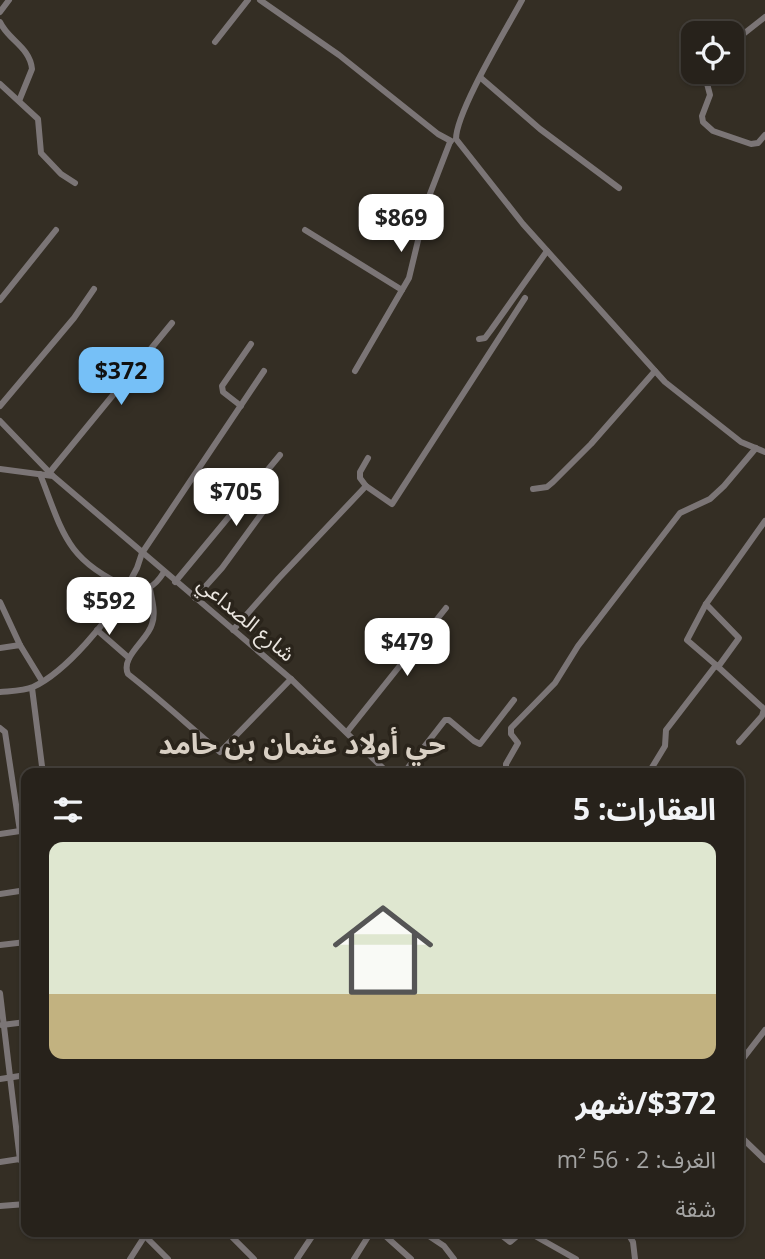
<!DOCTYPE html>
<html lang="ar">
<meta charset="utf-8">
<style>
:root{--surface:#27221b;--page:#2f2a24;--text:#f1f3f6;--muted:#a4a4a3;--line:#433f3a;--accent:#76c0f7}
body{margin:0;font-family:"Open Sans","Noto Sans Arabic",sans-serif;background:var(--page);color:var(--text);direction:rtl;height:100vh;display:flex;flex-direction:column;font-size:26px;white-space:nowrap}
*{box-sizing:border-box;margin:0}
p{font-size:23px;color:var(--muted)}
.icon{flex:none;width:38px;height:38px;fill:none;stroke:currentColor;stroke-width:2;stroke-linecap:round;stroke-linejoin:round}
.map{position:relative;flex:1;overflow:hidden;direction:ltr}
.drawer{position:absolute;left:21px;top:768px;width:723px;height:469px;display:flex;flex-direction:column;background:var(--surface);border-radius:14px;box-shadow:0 2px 5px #0004,0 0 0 2px var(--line);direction:rtl}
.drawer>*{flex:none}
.fabs{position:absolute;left:681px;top:21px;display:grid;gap:14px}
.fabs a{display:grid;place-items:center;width:63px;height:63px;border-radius:14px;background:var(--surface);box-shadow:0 2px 5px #0004,0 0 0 2px var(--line);font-size:35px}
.price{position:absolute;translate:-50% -60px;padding:0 16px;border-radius:14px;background:#fff;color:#222;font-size:23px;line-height:46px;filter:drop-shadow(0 2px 4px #0008)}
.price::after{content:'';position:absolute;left:50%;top:42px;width:21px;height:16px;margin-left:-10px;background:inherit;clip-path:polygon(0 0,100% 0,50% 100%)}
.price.selected{background:var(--accent);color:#111}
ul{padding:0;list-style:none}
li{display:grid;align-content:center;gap:14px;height:371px;padding:0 28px}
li+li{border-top:2px solid var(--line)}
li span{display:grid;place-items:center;height:217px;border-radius:14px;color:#555}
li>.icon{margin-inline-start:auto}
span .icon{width:126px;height:126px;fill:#fffc;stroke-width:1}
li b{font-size:30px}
h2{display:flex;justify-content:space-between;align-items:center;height:84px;padding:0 28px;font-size:30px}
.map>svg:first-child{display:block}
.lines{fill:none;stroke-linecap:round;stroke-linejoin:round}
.minor{stroke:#7b7576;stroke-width:6}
.labels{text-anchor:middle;stroke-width:7;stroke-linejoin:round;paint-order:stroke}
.street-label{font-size:21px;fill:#ebe6e0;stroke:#2a241b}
.district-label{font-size:28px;font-weight:bold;fill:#d9d0c4;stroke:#2a241b}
</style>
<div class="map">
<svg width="765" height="1259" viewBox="0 0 765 1259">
<rect width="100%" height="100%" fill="#342e24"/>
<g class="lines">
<!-- minor -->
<g class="minor">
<polyline points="260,0 339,55 438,134 451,141"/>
<path d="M522,0c-15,28 -66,112 -66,139l67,85 142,158 76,60 24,10"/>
<polyline points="0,12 9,0"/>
<path d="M0,22c8,18 30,25 32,47l-13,32"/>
<polyline points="215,42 248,0"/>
<polyline points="732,43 765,17"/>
<polyline points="704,72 710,95 702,116 703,122 713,131 751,144 758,143 765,135"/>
<polyline points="481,78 540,129 619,188"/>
<polyline points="0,84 38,119 41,153 61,174 75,183"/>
<polyline points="305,230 402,290"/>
<polyline points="0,300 56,230"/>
<polyline points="479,339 485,338 491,330 547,251"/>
<polyline points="355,371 409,278 428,199 450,142"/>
<polyline points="0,406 74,318 94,289"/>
<polyline points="241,406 223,392 222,386 251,344"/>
<polyline points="0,421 52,475"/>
<polyline points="368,458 360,472 360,478 366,486 392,504 525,298"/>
<polyline points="0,469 53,476 291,679 389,774"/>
<polyline points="50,472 172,323"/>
<path d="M40,474c23,59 26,86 87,113l10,-19 5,-15 122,-182"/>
<polyline points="533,489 547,487 553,482 591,444 655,371"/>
<polyline points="175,582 280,455"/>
<path d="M150,589c2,11 6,24 2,35 -4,16 -32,33 -24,50 32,25 61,52 92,78l71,-73"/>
<polyline points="195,598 222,568 265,509"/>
<polyline points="0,602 20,645"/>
<polyline points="706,604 739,638 718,667"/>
<polyline points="97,630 129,658"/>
<polyline points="233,630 279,578 366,486"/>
<polyline points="0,648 20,645 42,681"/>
<polyline points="716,665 764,709 762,716 739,742"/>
<polyline points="32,688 43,774"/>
<path d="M0,692c10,-1 24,-1 33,-5 33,-15 77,-68 94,-100 19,5 27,1 37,-15"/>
<polyline points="0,728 5,732 20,831 0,834"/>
<polyline points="347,732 446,608"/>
<polyline points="403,774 445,720 449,720 474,741 480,744 514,700"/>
<polyline points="475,774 476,774"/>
<polyline points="506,774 506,764 518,743 511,734 511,728 555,683 578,646 680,513 710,499 724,486 756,448"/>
<polyline points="648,774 665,746 666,730 716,665 687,640 706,604 765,521"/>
<polyline points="0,894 26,890"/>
<polyline points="0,945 26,942"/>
<polyline points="0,993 20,1160"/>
<polyline points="2,1025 26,1022"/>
<polyline points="738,1065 765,1030"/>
<polyline points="0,1079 26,1075"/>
<polyline points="738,1134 765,1160"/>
<polyline points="0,1162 26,1158"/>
<polyline points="0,1206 26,1204"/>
<polyline points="141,1232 168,1259"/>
<polyline points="227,1232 254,1259"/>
<polyline points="381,1232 411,1259"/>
<polyline points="423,1232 444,1246 454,1259"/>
<polyline points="484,1232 492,1235 501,1235 510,1242 522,1232"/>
<polyline points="528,1232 576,1259"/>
<polyline points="627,1232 633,1242 635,1259"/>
<polyline points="603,1233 604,1232"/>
<polyline points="130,1259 146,1234"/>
<polyline points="297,1259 315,1232"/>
<polyline points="354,1259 371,1232"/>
</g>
</g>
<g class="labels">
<!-- street labels -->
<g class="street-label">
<text transform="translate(246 619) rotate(40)" y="7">شارع الصداعي</text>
</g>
<!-- district labels -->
<g class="district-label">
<text x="302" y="754">حي أولاد عثمان بن حامد</text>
</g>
</g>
</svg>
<div class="fabs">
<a><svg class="icon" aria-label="locate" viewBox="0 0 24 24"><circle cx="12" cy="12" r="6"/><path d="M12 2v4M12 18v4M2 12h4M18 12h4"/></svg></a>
</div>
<b class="price" style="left:401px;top:254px">$869</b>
<b class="price selected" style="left:121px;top:407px">$372</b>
<b class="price" style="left:236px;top:528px">$705</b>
<b class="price" style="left:109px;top:637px">$592</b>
<b class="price" style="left:407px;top:678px">$479</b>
<section class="drawer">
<h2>العقارات: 5<svg class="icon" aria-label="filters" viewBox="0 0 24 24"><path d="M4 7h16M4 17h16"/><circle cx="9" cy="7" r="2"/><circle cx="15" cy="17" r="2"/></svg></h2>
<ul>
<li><span style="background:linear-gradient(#dfe7d0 70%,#c2b280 0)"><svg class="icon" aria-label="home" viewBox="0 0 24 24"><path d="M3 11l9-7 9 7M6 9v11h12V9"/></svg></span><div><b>$372/شهر</b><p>الغرف: 2 · 56 m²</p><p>شقة</p></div></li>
</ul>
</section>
</div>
